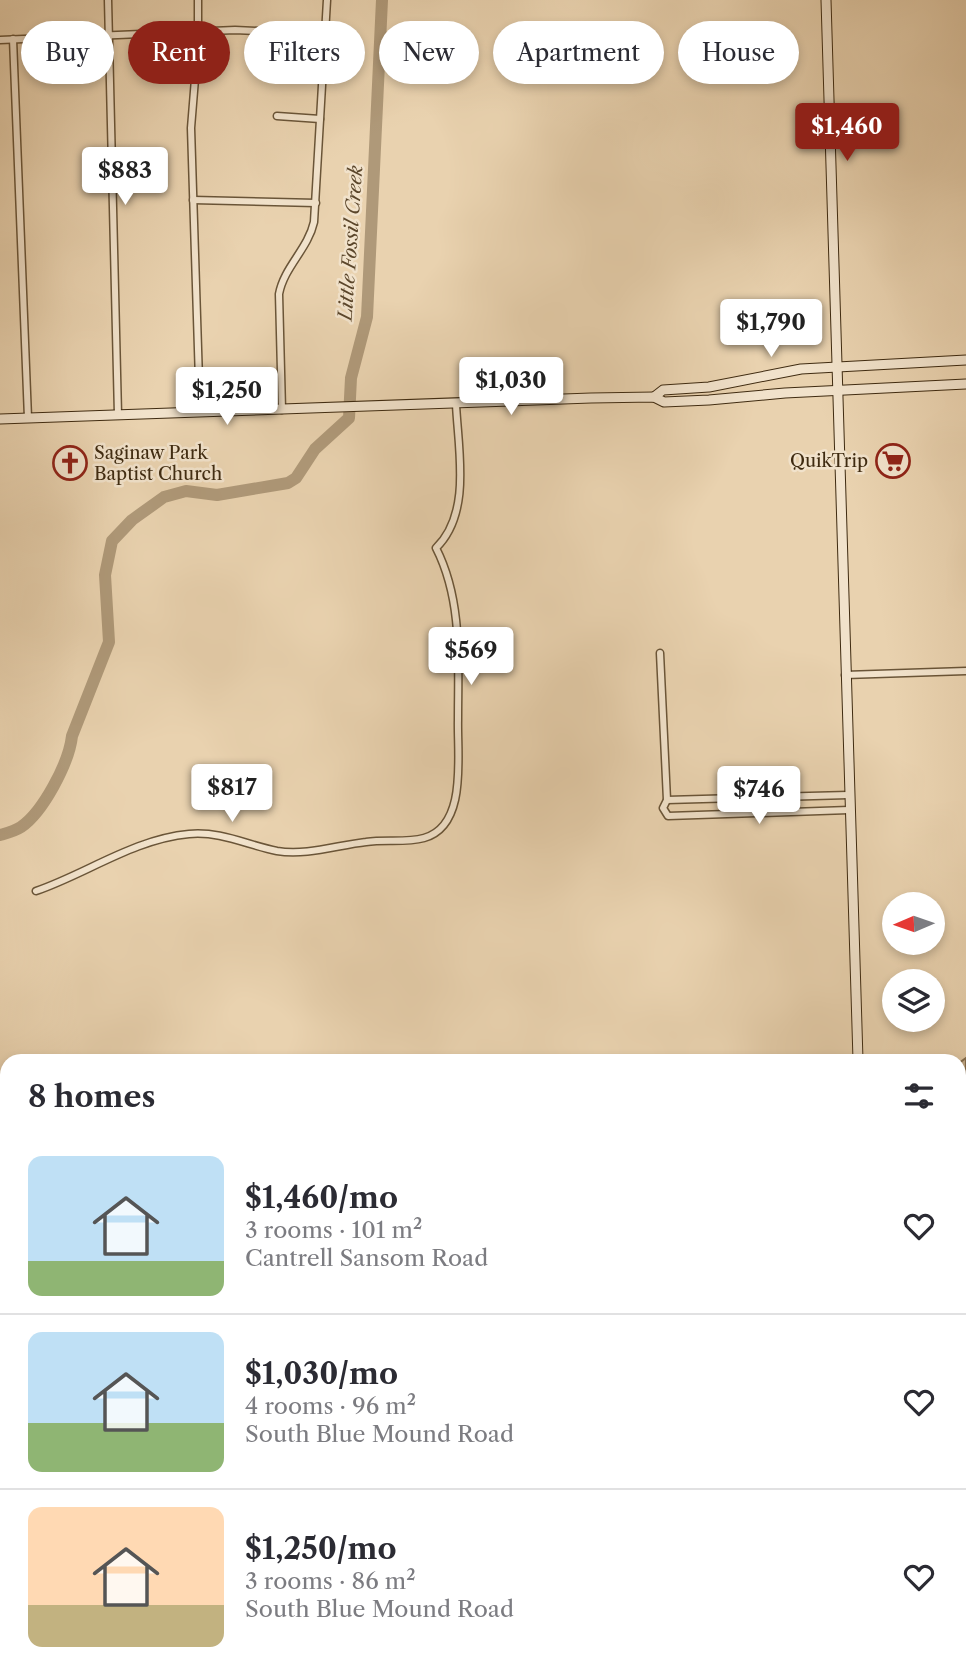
<!DOCTYPE html>
<meta charset="utf-8">
<style>
:root{--surface:#fff;--page:#f7f7f7;--text:#2b2b33;--muted:#7c7c81;--line:#e1e1e2;--accent:#8f2418}
body{margin:0;font-family:"Libre Caslon Text",serif;background:var(--page);color:var(--text);height:100vh;display:flex;flex-direction:column;font-size:26px;white-space:nowrap}
*{box-sizing:border-box;margin:0}
p{font-size:23px;color:var(--muted)}
.icon{flex:none;width:38px;height:38px;fill:none;stroke:currentColor;stroke-width:2;stroke-linecap:round;stroke-linejoin:round}
.map{position:relative;flex:1;overflow:hidden}
.details{position:absolute;left:0px;top:1054px;width:966px;height:625px;display:flex;flex-direction:column;background:var(--surface);border-radius:21px 21px 0 0;box-shadow:0 4px 10px #0003}
.details>*{flex:none}
.hud{position:absolute;left:21px;top:21px;width:924px;height:63px;display:flex;gap:14px}
.needle{width:46px;rotate:268deg}
.buttons{position:absolute;left:882px;top:892px;display:grid;gap:14px}
.buttons a{display:grid;place-items:center;width:63px;height:63px;border-radius:50%;background:var(--surface);box-shadow:0 4px 10px #0003;font-size:35px}
.price{position:absolute;translate:-50% -60px;padding:0 16px;border-radius:7px;background:#fff;color:#222;font-size:23px;line-height:46px;filter:drop-shadow(0 2px 4px #0008)}
.price::after{content:'';position:absolute;left:50%;top:42px;width:21px;height:16px;margin-left:-10px;background:inherit;clip-path:polygon(0 0,100% 0,50% 100%)}
.price.active{background:var(--accent);color:#fff}
ul{padding:0;list-style:none}
li{display:flex;align-items:center;gap:21px;height:175px;padding:0 28px}
li+li{border-top:2px solid var(--line)}
li span{display:grid;place-items:center;flex:none;width:196px;height:140px;border-radius:14px;color:#555}
li>.icon{margin-inline-start:auto}
span .icon{width:84px;height:84px;fill:#fffc;stroke-width:1}
li b{font-size:30px}
h2{display:flex;justify-content:space-between;align-items:center;height:84px;padding:0 28px;font-size:30px}
.tag{padding:0 24px;border-radius:32px;background:var(--surface);box-shadow:0 4px 10px #0003;font-size:24px;line-height:63px}
.tag.active{background:var(--accent);color:#fff}
.map>svg:first-child{display:block}
.green{fill:#ccb694;stroke:#867052;stroke-width:2}
.water{fill:#af9979;stroke:#826d4f;stroke-width:2}
.lines{fill:none;stroke-linecap:round;stroke-linejoin:round}
.river{stroke:#af9979;stroke-width:12}
.street-casing{stroke:#6a5538;stroke-width:9}
.secondary-casing{stroke:#3f2b11;stroke-width:11}
.street{stroke:#f1e2cb;stroke-width:6}
.secondary{stroke:#f1e2cb;stroke-width:9}
.rail{stroke:#3f2b11;stroke-width:2;stroke-dasharray:12 12;stroke-linecap:butt}
.labels{text-anchor:middle;stroke-width:5;stroke-linejoin:round;paint-order:stroke}
.poi-label{font-size:18px;fill:#3f2b11;stroke:#f1e2cb;text-anchor:start}
.water-label{font-size:19px;font-style:italic;fill:#5b462b;stroke:#f1e2cb}
</style>
<div class="map">
<svg width="966" height="1678" viewBox="0 0 966 1678">
<rect width="100%" height="100%" fill="#e9d2af"/>
<filter id="stains"><feTurbulence type="fractalNoise" baseFrequency=".00286" numOctaves="4"/><feColorMatrix values="0 0 0 0 .2 0 0 0 0 .09 0 0 0 0 .02 0 0 0 .5 -.17"/></filter>
<radialGradient id="worn" r=".72"><stop offset=".6" stop-color="#630" stop-opacity="0"/><stop offset="1" stop-color="#630" stop-opacity=".3"/></radialGradient>
<!-- green -->
<polygon class="green" points="966,1058 966,1135 959,1139 959,1063"/>
<!-- water -->
<g class="water">
<polygon points="966,1182 966,1230 959,1230 959,1188"/>
<polygon points="959,1335 966,1335 966,1387 959,1388"/>
</g>
<g class="lines">
<!-- river -->
<path class="river" d="M0,835c7,-2 15,-4 21,-8 22,-15 48,-64 51,-91l37,-94 -4,-67 7,-34 20,-21 32,-23 22,-6 31,4 71,-12 8,-5 19,-29 34,-31 2,-40 16,-61 15,-317"/>
<!-- street casing -->
<g class="street-casing">
<g id="street">
<polyline points="108,0 118,415"/>
<polyline points="198,0 198,42 191,128 200,412"/>
<polyline points="13,39 28,418"/>
<polyline points="0,40 235,30 325,34"/>
<polyline points="277,116 320,119"/>
<polyline points="193,200 316,203"/>
<path d="M282,410l-3,-116c5,-27 29,-45 35,-72l13,-222"/>
<polyline points="660,653 667,800 663,808 668,816 849,810"/>
<polyline points="845,675 966,671"/>
<polyline points="667,800 848,795"/>
<path d="M36,891c50,-17 98,-52 153,-57 32,-3 58,11 88,17 29,5 61,-6 89,-9 20,-3 39,1 58,-4 44,-12 33,-83 34,-118 0,-58 5,-119 -22,-172 36,-35 22,-99 20,-144"/>
</g>
</g>
<!-- secondary casing -->
<g class="secondary-casing">
<g id="secondary">
<polyline points="826,0 858,1060"/>
<polyline points="654,397 663,390 709,387 801,369 966,360"/>
<polyline points="0,419 591,398 654,397 664,402 709,400 785,393 966,384"/>
<polyline points="875,1671 875,1678"/>
</g>
</g>
<!-- street -->
<use href="#street" class="street"/>
<!-- secondary -->
<use href="#secondary" class="secondary"/>
<!-- rail -->
<g class="rail">
<polyline points="959,1146 966,1140"/>
<polyline points="0,1618 7,1616"/>
<polyline points="637,1671 637,1678"/>
<polyline points="649,1671 649,1678"/>
<polyline points="681,1671 681,1678"/>
<polyline points="692,1671 692,1678"/>
<polyline points="704,1671 704,1678"/>
<polyline points="95,1678 110,1671"/>
<polyline points="119,1678 134,1671"/>
<polyline points="145,1678 160,1671"/>
<polyline points="280,1678 289,1671"/>
<polyline points="295,1678 304,1671"/>
</g>
</g>
<!-- icons -->
<defs>
<g id="supermarket-ring" transform="scale(1.75)"><circle r="9.5" fill="#f1e2cb" stroke="#8f2418" stroke-width="1.5"/><path d="M-6-5.5h2.5l.6 2H6L4.5 2H-2.5L-4.4-4H-6ZM-1.5 3.2a1.3 1.3 0 1 0 .1 0ZM3 3.2a1.3 1.3 0 1 0 .1 0Z" fill="#8f2418"/></g>
<g id="church-ring" transform="scale(1.75)"><circle r="9.5" fill="#f1e2cb" stroke="#8f2418" stroke-width="1.5"/><path d="M-1.2-6h2.4v3.5h3.3v2.4h-3.3V6h-2.4V-.1h-3.3v-2.4h3.3Z" fill="#8f2418"/></g>
</defs>
<g fill-rule="evenodd">
<use href="#supermarket-ring" x="893" y="461"/>
<use href="#church-ring" x="70" y="463"/>
</g>
<g class="labels">
<!-- poi labels -->
<g class="poi-label">
<text x="94" y="459">Saginaw Park<tspan x="94" dy="21">Baptist Church</tspan></text>
<text x="868" y="467" text-anchor="end">QuikTrip</text>
</g>
<!-- water labels -->
<g class="water-label">
<text transform="translate(350 243) rotate(-86)" y="7">Little Fossil Creek</text>
</g>
</g>
<rect width="100%" height="100%" filter="url(#stains)"/>
<rect width="100%" height="100%" fill="url(#worn)"/>
</svg>
<div class="buttons">
<a><svg class="needle" viewBox="-14 -14 28 28"><path d="M0-13l5 13h-10z" fill="#e53935"/><path d="M0 13l5-13h-10z" fill="#7c7c81"/></svg></a>
<a><svg class="icon" aria-label="layers" viewBox="0 0 24 24"><path d="M12 4l9 5-9 5-9-5zM3 14l9 5 9-5"/></svg></a>
</div>
<b class="price active" style="left:847px;top:163px">$1,460</b>
<b class="price" style="left:125px;top:207px">$883</b>
<b class="price" style="left:771px;top:359px">$1,790</b>
<b class="price" style="left:511px;top:417px">$1,030</b>
<b class="price" style="left:227px;top:427px">$1,250</b>
<b class="price" style="left:471px;top:687px">$569</b>
<b class="price" style="left:232px;top:824px">$817</b>
<b class="price" style="left:759px;top:826px">$746</b>
<div class="hud">
<a class="tag">Buy</a>
<a class="tag active">Rent</a>
<a class="tag">Filters</a>
<a class="tag">New</a>
<a class="tag">Apartment</a>
<a class="tag">House</a>
</div>
<section class="details">
<h2>8 homes<svg class="icon" aria-label="filters" viewBox="0 0 24 24"><path d="M4 7h16M4 17h16"/><circle cx="9" cy="7" r="2"/><circle cx="15" cy="17" r="2"/></svg></h2>
<ul>
<li><span style="background:linear-gradient(#bfe0f5 75%,#8fb573 0)"><svg class="icon" aria-label="home" viewBox="0 0 24 24"><path d="M3 11l9-7 9 7M6 9v11h12V9"/></svg></span><div><b>$1,460/mo</b><p>3 rooms · 101 m²</p><p>Cantrell Sansom Road</p></div><svg class="icon" aria-label="heart" viewBox="0 0 24 24"><path d="M12 20l-8-8c-3-5 5-10 8-4 3-6 11-1 8 4z"/></svg></li>
<li><span style="background:linear-gradient(#bfe0f5 65%,#8fb573 0)"><svg class="icon" aria-label="home" viewBox="0 0 24 24"><path d="M3 11l9-7 9 7M6 9v11h12V9"/></svg></span><div><b>$1,030/mo</b><p>4 rooms · 96 m²</p><p>South Blue Mound Road</p></div><svg class="icon" aria-label="heart" viewBox="0 0 24 24"><path d="M12 20l-8-8c-3-5 5-10 8-4 3-6 11-1 8 4z"/></svg></li>
<li><span style="background:linear-gradient(#ffd9b3 70%,#c2b280 0)"><svg class="icon" aria-label="home" viewBox="0 0 24 24"><path d="M3 11l9-7 9 7M6 9v11h12V9"/></svg></span><div><b>$1,250/mo</b><p>3 rooms · 86 m²</p><p>South Blue Mound Road</p></div><svg class="icon" aria-label="heart" viewBox="0 0 24 24"><path d="M12 20l-8-8c-3-5 5-10 8-4 3-6 11-1 8 4z"/></svg></li>
</ul>
</section>
</div>
